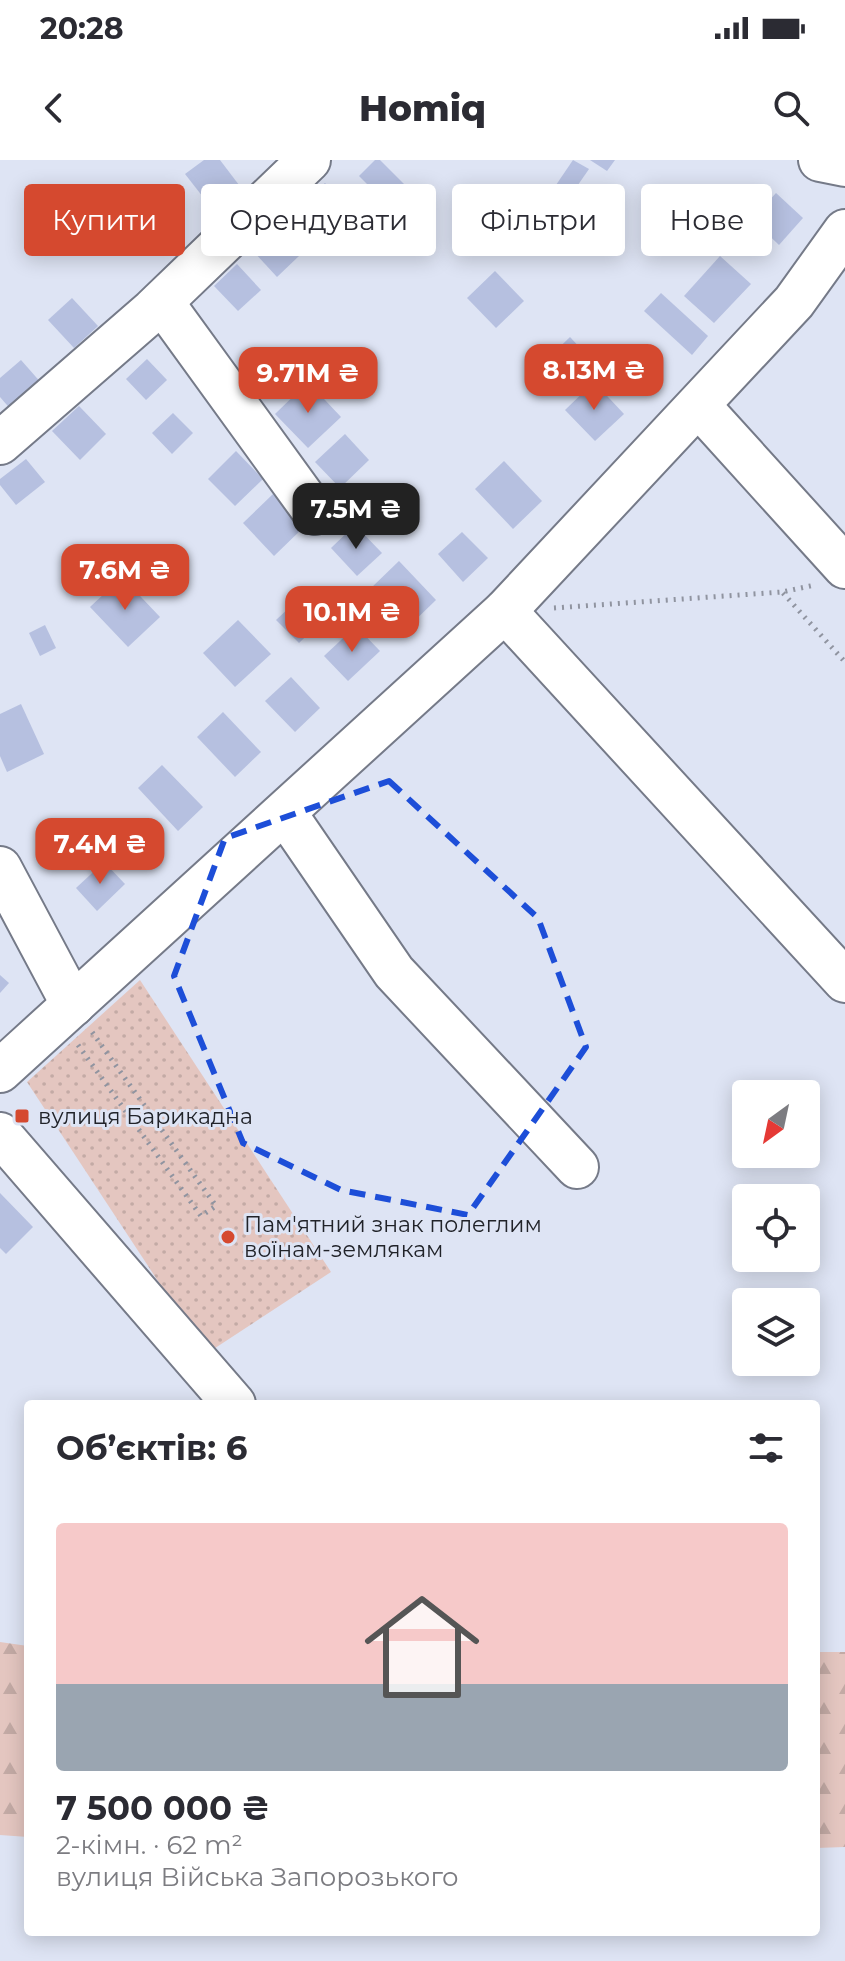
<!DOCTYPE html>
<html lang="uk">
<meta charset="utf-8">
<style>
:root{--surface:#fff;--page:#f2f2f3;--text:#2b2b33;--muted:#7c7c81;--line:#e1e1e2;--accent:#d5492f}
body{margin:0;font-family:Montserrat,sans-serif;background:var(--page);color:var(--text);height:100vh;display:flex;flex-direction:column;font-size:30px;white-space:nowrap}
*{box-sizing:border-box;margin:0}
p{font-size:26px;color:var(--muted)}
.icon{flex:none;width:44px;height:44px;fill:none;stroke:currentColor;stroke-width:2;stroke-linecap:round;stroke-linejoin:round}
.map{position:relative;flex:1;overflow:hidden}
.details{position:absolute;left:24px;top:1240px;width:796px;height:536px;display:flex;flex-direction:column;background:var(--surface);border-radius:8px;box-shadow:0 4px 20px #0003}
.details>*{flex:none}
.banner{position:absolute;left:24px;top:24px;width:798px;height:72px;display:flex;gap:16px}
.needle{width:52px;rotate:213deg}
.buttons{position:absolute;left:732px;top:920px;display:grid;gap:16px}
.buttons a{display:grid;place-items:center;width:88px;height:88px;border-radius:8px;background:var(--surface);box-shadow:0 4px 20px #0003;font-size:40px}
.price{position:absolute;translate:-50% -68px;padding:0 18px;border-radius:16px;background:var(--accent);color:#fff;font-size:26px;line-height:52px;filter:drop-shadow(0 2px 4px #0008)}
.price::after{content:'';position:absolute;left:50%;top:48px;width:24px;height:18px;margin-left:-12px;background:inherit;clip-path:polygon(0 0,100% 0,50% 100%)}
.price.on{background:#222;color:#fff}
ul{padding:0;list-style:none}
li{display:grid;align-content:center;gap:16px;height:424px;padding:0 32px}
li+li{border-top:2px solid var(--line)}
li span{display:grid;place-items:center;height:248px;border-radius:8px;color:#555}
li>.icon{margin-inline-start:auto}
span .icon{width:144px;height:144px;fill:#fffc;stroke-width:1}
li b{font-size:34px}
h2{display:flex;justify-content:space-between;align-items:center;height:96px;padding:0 32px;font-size:34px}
.tag{padding:0 28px;border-radius:8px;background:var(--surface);box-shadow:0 4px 20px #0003;font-size:28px;line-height:72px}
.tag.on{background:var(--accent);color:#fff}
.status{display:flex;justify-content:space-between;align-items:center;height:56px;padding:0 40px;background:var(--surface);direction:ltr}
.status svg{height:22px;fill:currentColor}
header{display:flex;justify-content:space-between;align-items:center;height:104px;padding:0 32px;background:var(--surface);font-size:36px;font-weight:800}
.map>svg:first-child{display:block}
.forest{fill:url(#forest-firs)}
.park{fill:url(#park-dots)}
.building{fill:#b6c0e0}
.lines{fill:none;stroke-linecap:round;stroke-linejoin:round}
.minor-casing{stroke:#757a88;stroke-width:46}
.path{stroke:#9094a0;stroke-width:5;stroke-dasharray:2 6;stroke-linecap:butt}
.minor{stroke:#fff;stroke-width:42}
.marked{fill:none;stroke:#1d4ed8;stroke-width:6;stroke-dasharray:16 10;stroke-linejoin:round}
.poi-dot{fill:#d5492f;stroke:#dee4f4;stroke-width:3}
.labels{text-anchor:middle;stroke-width:6;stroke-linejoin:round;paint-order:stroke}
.poi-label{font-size:22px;fill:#212329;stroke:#dee4f4;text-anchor:start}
</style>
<div class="status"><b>20:28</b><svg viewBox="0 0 49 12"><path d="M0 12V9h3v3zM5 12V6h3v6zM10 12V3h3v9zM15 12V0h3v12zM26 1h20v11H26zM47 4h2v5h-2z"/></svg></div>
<header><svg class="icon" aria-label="back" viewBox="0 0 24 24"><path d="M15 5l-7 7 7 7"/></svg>Homiq<svg class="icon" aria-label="search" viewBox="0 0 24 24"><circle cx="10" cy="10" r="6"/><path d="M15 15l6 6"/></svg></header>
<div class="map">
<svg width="845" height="1801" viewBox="0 0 845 1801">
<defs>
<pattern id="forest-firs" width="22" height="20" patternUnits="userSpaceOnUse" patternTransform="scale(2)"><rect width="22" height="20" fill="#e4c6c0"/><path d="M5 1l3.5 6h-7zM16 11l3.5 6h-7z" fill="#c3aaa5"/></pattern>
<pattern id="park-dots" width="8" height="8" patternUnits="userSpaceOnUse" patternTransform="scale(2)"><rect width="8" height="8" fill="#e4c6c0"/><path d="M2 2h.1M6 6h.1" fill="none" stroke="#c3aaa5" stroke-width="1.8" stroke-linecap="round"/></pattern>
</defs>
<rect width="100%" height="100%" fill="#dee4f4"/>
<!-- forest -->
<g class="forest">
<polygon points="0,1482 28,1486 28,1677 0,1675"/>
<polygon points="816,1492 845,1492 845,1687 816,1688"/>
</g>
<!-- park -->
<polygon class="park" points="140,820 331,1112 206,1194 27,922"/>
<!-- building -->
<g class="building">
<polygon points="204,0 220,0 239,25 210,46 185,14"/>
<polygon points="375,0 380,0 405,25 386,43 359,16"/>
<polygon points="573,0 589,9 571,35 556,25"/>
<polygon points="590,0 615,0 607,11"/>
<polygon points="325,23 355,54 326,81 297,49"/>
<polygon points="776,33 803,58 779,85 752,59"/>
<polygon points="546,48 565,61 550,85 530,72"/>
<polygon points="275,70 299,96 277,117 253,91"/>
<polygon points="720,96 751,124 714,163 684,136"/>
<polygon points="237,104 261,130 238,151 214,126"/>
<polygon points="495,111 524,141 496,168 467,138"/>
<polygon points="661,133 708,176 692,195 644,151"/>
<polygon points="72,138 98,166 74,188 48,160"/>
<polygon points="570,177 594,203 560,236 536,210"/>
<polygon points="147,199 167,220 146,240 126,219"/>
<polygon points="21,200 43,225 13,252 0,237 0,218"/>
<polygon points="308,222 341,257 308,288 275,254"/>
<polygon points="594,222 624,254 595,281 565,250"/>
<polygon points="79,246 106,274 80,300 52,271"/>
<polygon points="173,253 193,273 172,294 152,273"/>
<polygon points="345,274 369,300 340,328 315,302"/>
<polygon points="236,291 263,319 235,346 208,319"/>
<polygon points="26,299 45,322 16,345 0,325 0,319"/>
<polygon points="504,301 542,341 513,369 475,329"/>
<polygon points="273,334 304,367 274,396 243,363"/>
<polygon points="355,365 382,393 357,416 331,388"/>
<polygon points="462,372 488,398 463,422 438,394"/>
<polygon points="399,401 436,440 407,468 370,429"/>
<polygon points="122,417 160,457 128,487 90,447"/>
<polygon points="305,433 327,456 299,483 276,460"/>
<polygon points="238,460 271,494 235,527 203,493"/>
<polygon points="45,465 56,488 40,496 29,473"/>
<polygon points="356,466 380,491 348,521 324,496"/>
<polygon points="291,517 320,548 295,572 265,541"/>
<polygon points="21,544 44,594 7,612 0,596 0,554"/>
<polygon points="223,552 261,592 235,617 197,577"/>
<polygon points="162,605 203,647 178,671 138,628"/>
<polygon points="104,702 125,724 97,751 76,728"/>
<polygon points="0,815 9,823 0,833"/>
<polygon points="0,1033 33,1067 6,1094 0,1088"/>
</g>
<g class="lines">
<!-- minor casing -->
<g class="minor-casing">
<g id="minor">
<polyline points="820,0 845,5"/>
<polyline points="162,142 315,353"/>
<polyline points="700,247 845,407"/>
<polyline points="0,283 153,150 309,0"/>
<polyline points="505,451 845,821"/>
<polyline points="285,653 394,812 577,1007"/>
<polyline points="0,708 73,845"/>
<polyline points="0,911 505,451 794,142 845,71"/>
<polyline points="0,974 234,1244"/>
</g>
</g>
<!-- path -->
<g class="path">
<polyline points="783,433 845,502"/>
<polyline points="554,448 782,432 815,425"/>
<polyline points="78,885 201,1056 216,1046 92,872"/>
</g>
<!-- minor -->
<use href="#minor" class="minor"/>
</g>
<!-- marked area -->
<path class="marked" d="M389,621l149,137 48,129 -118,168 -127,-25 -98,-47 -69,-167 51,-138z"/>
<!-- markers -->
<g class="poi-dot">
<rect x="14" y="948" width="16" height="16" rx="4"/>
<circle cx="228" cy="1077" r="8"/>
</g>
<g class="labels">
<!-- poi labels -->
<g class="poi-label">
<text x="38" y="964">вулиця Барикадна</text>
<text x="244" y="1072">Пам'ятний знак полеглим<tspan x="244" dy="25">воїнам-землякам</tspan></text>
</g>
</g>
</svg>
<div class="buttons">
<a><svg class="needle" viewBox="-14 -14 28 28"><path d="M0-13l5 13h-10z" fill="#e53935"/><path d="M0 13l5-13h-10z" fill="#7c7c81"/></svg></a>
<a><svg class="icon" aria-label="locate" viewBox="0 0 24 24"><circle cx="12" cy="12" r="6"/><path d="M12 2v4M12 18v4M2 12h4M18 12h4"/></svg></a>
<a><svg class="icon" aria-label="layers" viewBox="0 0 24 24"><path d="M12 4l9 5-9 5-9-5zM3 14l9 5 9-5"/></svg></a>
</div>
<b class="price" style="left:594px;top:252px">8.13M ₴</b>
<b class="price" style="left:308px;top:255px">9.71M ₴</b>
<b class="price on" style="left:356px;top:391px">7.5M ₴</b>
<b class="price" style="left:125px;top:452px">7.6M ₴</b>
<b class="price" style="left:352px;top:494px">10.1M ₴</b>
<b class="price" style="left:100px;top:726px">7.4M ₴</b>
<div class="banner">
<a class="tag on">Купити</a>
<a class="tag">Орендувати</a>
<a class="tag">Фільтри</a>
<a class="tag">Нове</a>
</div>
<section class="details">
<h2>Об’єктів: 6<svg class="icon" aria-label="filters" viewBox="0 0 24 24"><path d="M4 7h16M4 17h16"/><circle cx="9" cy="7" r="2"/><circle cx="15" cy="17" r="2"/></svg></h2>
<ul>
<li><span style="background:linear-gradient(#f6c9c9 65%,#9aa5b1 0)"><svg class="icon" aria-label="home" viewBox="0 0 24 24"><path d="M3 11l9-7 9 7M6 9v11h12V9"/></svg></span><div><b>7 500 000 ₴</b><p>2-кімн. · 62 m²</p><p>вулиця Війська Запорозького</p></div></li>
</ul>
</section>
</div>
